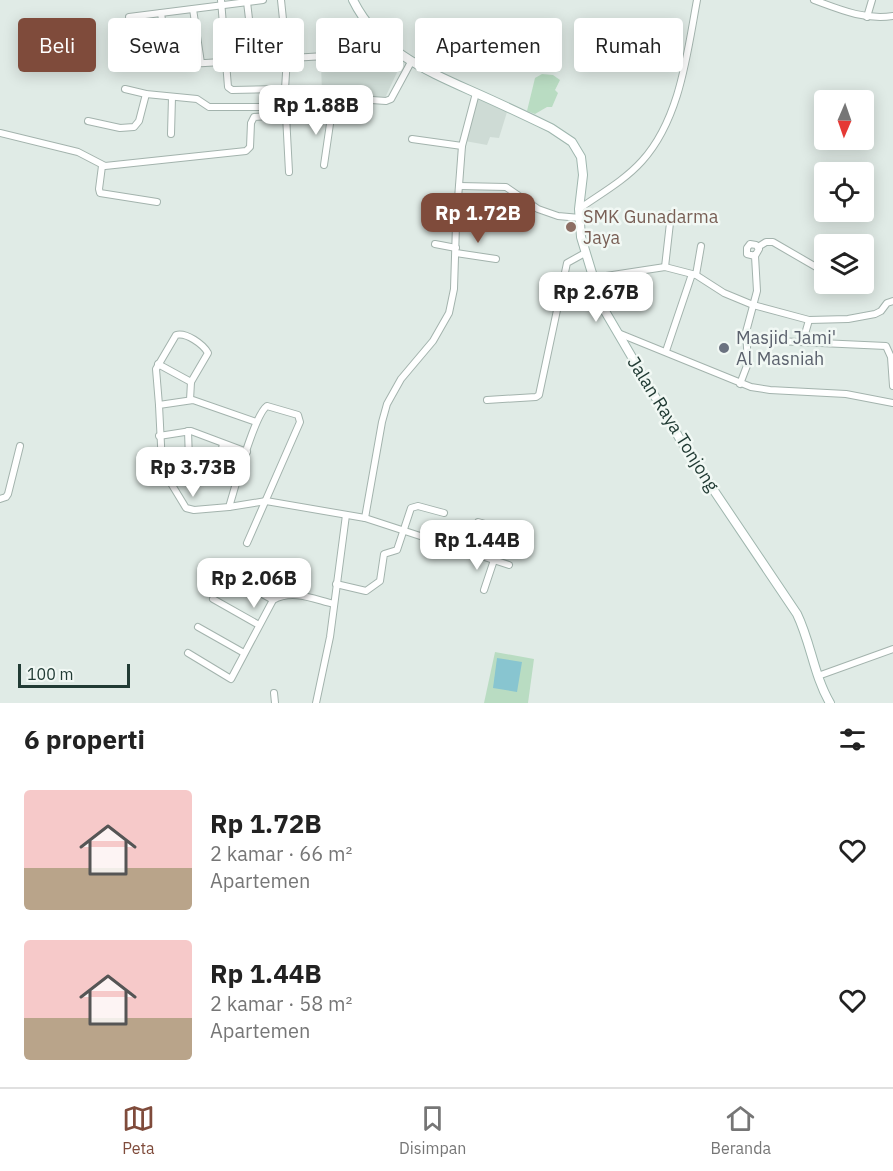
<!DOCTYPE html>
<html lang="id">
<meta charset="utf-8">
<style>
:root{--surface:#fff;--page:#f2f2f2;--text:#222;--muted:#767676;--line:#e0e0e0;--accent:#7f4b3b}
body{margin:0;font-family:"IBM Plex Sans",sans-serif;background:var(--page);color:var(--text);height:100vh;display:flex;flex-direction:column;font-size:22px;white-space:nowrap}
*{box-sizing:border-box;margin:0}
p{font-size:20px;color:var(--muted)}
.icon{flex:none;width:33px;height:33px;fill:none;stroke:currentColor;stroke-width:2;stroke-linecap:round;stroke-linejoin:round}
.map{position:relative;height:703px;overflow:hidden}
.drawer{display:flex;flex-direction:column;background:var(--surface);flex:1}
.drawer>*{flex:none}
.top-card{position:absolute;left:18px;top:18px;width:858px;height:54px;display:flex;gap:12px}
.needle{width:39px;rotate:182deg}
.controls{position:absolute;left:814px;top:90px;display:grid;gap:12px}
.controls a{display:grid;place-items:center;width:60px;height:60px;border-radius:6px;background:var(--surface);box-shadow:0 3px 15px #0003;font-size:30px}
.scale{position:absolute;left:18px;bottom:15px;width:112px;box-sizing:border-box;padding-left:6px;border:3px solid #213b34;border-top:0;font-size:16px;line-height:21px;white-space:nowrap;color:#213b34;-webkit-text-stroke:4px #f1f8f4;paint-order:stroke}
.price{position:absolute;translate:-50% -51px;padding:0 14px;border-radius:12px;background:#fff;color:#222;font-size:20px;line-height:39px;filter:drop-shadow(0 2px 3px #0008)}
.price::after{content:'';position:absolute;left:50%;top:36px;width:18px;height:14px;margin-left:-9px;background:inherit;clip-path:polygon(0 0,100% 0,50% 100%)}
.price.current{background:var(--accent);color:#fff}
ul{padding:0;list-style:none}
li{display:flex;align-items:center;gap:18px;height:150px;padding:0 24px}
li span{display:grid;place-items:center;flex:none;width:168px;height:120px;border-radius:6px;color:#555}
li>.icon{margin-inline-start:auto}
span .icon{width:72px;height:72px;fill:#fffc;stroke-width:1}
li b{font-size:26px}
h2{display:flex;justify-content:space-between;align-items:center;height:72px;padding:0 24px;font-size:26px}
.pill{padding:0 21px;border-radius:6px;background:var(--surface);box-shadow:0 3px 15px #0003;font-size:21px;line-height:54px}
.pill.current{background:var(--accent);color:#fff}
.dock{display:flex;justify-content:space-around;align-items:center;height:84px;border-top:2px solid var(--line);background:var(--surface);font-size:16px;color:var(--muted)}
.dock a{display:grid;justify-items:center;gap:3px}
.dock .current{color:var(--accent)}
.map>svg:first-child{display:block}
.built{fill:#cedbd5}
.green{fill:#b9dcc2}
.water{fill:#88c5d0}
.lines{fill:none;stroke-linecap:round;stroke-linejoin:round}
.minor-casing{stroke:#a3b3ad;stroke-width:8}
.secondary-casing{stroke:#9fb6ae;stroke-width:10}
.minor{stroke:#fff;stroke-width:6}
.secondary{stroke:#fff;stroke-width:8}
.education-dot{fill:#8d6e63;stroke:#f1f8f4;stroke-width:2}
.worship-dot{fill:#6b7280;stroke:#f1f8f4;stroke-width:2}
.labels{text-anchor:middle;stroke-width:5;stroke-linejoin:round;paint-order:stroke}
.education-label{font-size:18px;fill:#785e54;stroke:#f1f8f4;text-anchor:start}
.worship-label{font-size:18px;fill:#5b616d;stroke:#f1f8f4;text-anchor:start}
.street-label{font-size:18px;fill:#213b34;stroke:#f1f8f4}
</style>
<div class="map">
<svg width="893" height="703" viewBox="0 0 893 703">
<rect width="100%" height="100%" fill="#e0ebe6"/>
<!-- built -->
<g class="built">
<polygon points="368,41 400,66 385,98 335,95 325,105 325,95 322,94 321,64 366,67"/>
<polygon points="477,98 507,112 499,138 490,137 487,145 465,141"/>
</g>
<!-- green -->
<g class="green">
<polygon points="542,74 553,75 560,80 555,90 558,93 552,107 547,107 535,114 527,111 535,78"/>
<polygon points="495,652 534,659 528,703 484,703"/>
</g>
<!-- water -->
<polygon class="water" points="497,658 522,662 517,692 493,688"/>
<g class="lines">
<!-- minor casing -->
<g class="minor-casing">
<g id="minor">
<polyline points="221,0 228,87 232,90 285,89 287,58 281,0"/>
<path d="M814,0c27,10 50,20 79,16"/>
<polyline points="247,2 254,61"/>
<polyline points="193,9 201,63"/>
<polyline points="161,13 168,63 171,65 325,56"/>
<polyline points="129,17 263,0"/>
<polyline points="867,17 872,0"/>
<polyline points="125,89 146,94 197,99 209,107 281,107 286,115 289,172"/>
<polyline points="88,121 120,128 134,127 139,121 146,94"/>
<polyline points="0,133 78,152 105,166 246,151 250,147 251,123 254,117 286,115 302,109 332,110 336,102 343,98 386,101 391,99 411,62"/>
<polyline points="171,134 172,97"/>
<polyline points="412,139 462,146"/>
<polyline points="324,165 332,110"/>
<polyline points="102,166 99,189 100,193 157,202"/>
<polyline points="459,186 506,187 538,209 558,216 580,218"/>
<path d="M579,209c21,-15 45,-28 63,-48 38,-42 45,-107 55,-161"/>
<polyline points="435,244 456,248"/>
<polyline points="758,247 766,242 773,242 823,271"/>
<polyline points="456,253 496,259"/>
<polyline points="665,267 671,214"/>
<polyline points="696,275 701,246"/>
<polyline points="593,278 665,267 696,275 724,293 753,305 809,320 848,319 875,314 881,311 887,303 893,301"/>
<polyline points="618,333 751,387 770,390 846,394 893,403"/>
<polyline points="777,341 886,346 891,357 893,386"/>
<polyline points="803,341 809,320"/>
<polyline points="666,351 692,274"/>
<polyline points="158,364 191,382"/>
<polyline points="740,384 748,363 746,332 757,291 755,256 759,249 756,245 750,244 747,248 747,254 755,256"/>
<polyline points="487,400 536,397 539,395 567,263 585,253"/>
<path d="M159,405l-3,-36 20,-34c10,-3 27,9 32,18l-17,29 -1,18"/>
<polyline points="256,422 193,400 159,405 162,465 169,480 186,508 194,510 229,507 266,501 365,518 509,565"/>
<polyline points="188,431 189,460"/>
<polyline points="159,436 191,431 247,452"/>
<path d="M169,480c10,-1 41,-1 46,-9 5,-6 6,-19 8,-27"/>
<polyline points="0,499 6,497 8,494 20,446"/>
<path d="M229,507c6,-19 25,-92 38,-101l31,9 2,7 -53,121"/>
<polyline points="365,518 382,422 387,404 401,379 433,341 449,313 454,289 456,225 462,146 476,93"/>
<polyline points="464,550 478,522 513,532"/>
<polyline points="232,577 273,600"/>
<polyline points="336,584 366,591 380,581 384,554 397,550 411,508 418,506 444,513"/>
<polyline points="484,590 494,560"/>
<polyline points="263,594 266,572"/>
<polyline points="295,594 295,573"/>
<polyline points="213,599 259,625"/>
<polyline points="198,627 244,653"/>
<path d="M188,653l43,26 42,-79c20,-11 40,-1 61,4"/>
<polyline points="818,676 893,649"/>
<polyline points="274,693 275,703"/>
<polyline points="316,703 330,637 346,515"/>
</g>
</g>
<!-- secondary casing -->
<g class="secondary-casing">
<path id="secondary" d="M353,0c25,51 74,71 123,93 25,11 50,23 75,35l21,14 9,15 2,18 -4,34 2,28 21,69 82,140 113,168c14,29 17,62 33,89"/>
</g>
<!-- minor -->
<use href="#minor" class="minor"/>
<!-- secondary -->
<use href="#secondary" class="secondary"/>
</g>
<!-- markers -->
<circle class="education-dot" cx="571" cy="227" r="6"/>
<circle class="worship-dot" cx="724" cy="348" r="6"/>
<g class="labels">
<!-- education labels -->
<g class="education-label">
<text x="583" y="223">SMK Gunadarma<tspan x="583" dy="21">Jaya</tspan></text>
</g>
<!-- worship labels -->
<g class="worship-label">
<text x="736" y="344">Masjid Jami'<tspan x="736" dy="21">Al Masniah</tspan></text>
</g>
<!-- street labels -->
<g class="street-label">
<text transform="translate(673 424) rotate(58)" y="6">Jalan Raya Tonjong</text>
</g>
</g>
</svg>
<div class="controls">
<a><svg class="needle" viewBox="-14 -14 28 28"><path d="M0-13l5 13h-10z" fill="#e53935"/><path d="M0 13l5-13h-10z" fill="#767676"/></svg></a>
<a><svg class="icon" aria-label="locate" viewBox="0 0 24 24"><circle cx="12" cy="12" r="6"/><path d="M12 2v4M12 18v4M2 12h4M18 12h4"/></svg></a>
<a><svg class="icon" aria-label="layers" viewBox="0 0 24 24"><path d="M12 4l9 5-9 5-9-5zM3 14l9 5 9-5"/></svg></a>
</div>
<div class="scale">100 m</div>
<b class="price" style="left:316px;top:136px">Rp 1.88B</b>
<b class="price current" style="left:478px;top:244px">Rp 1.72B</b>
<b class="price" style="left:596px;top:323px">Rp 2.67B</b>
<b class="price" style="left:193px;top:498px">Rp 3.73B</b>
<b class="price" style="left:477px;top:571px">Rp 1.44B</b>
<b class="price" style="left:254px;top:609px">Rp 2.06B</b>
<div class="top-card">
<a class="pill current">Beli</a>
<a class="pill">Sewa</a>
<a class="pill">Filter</a>
<a class="pill">Baru</a>
<a class="pill">Apartemen</a>
<a class="pill">Rumah</a>
</div>
</div>
<section class="drawer">
<h2>6 properti<svg class="icon" aria-label="filters" viewBox="0 0 24 24"><path d="M4 7h16M4 17h16"/><circle cx="9" cy="7" r="2"/><circle cx="15" cy="17" r="2"/></svg></h2>
<ul>
<li><span style="background:linear-gradient(#f6c9c9 65%,#b9a48a 0)"><svg class="icon" aria-label="home" viewBox="0 0 24 24"><path d="M3 11l9-7 9 7M6 9v11h12V9"/></svg></span><div><b>Rp 1.72B</b><p>2 kamar · 66 m²</p><p>Apartemen</p></div><svg class="icon" aria-label="heart" viewBox="0 0 24 24"><path d="M12 20l-8-8c-3-5 5-10 8-4 3-6 11-1 8 4z"/></svg></li>
<li><span style="background:linear-gradient(#f6c9c9 65%,#b9a48a 0)"><svg class="icon" aria-label="home" viewBox="0 0 24 24"><path d="M3 11l9-7 9 7M6 9v11h12V9"/></svg></span><div><b>Rp 1.44B</b><p>2 kamar · 58 m²</p><p>Apartemen</p></div><svg class="icon" aria-label="heart" viewBox="0 0 24 24"><path d="M12 20l-8-8c-3-5 5-10 8-4 3-6 11-1 8 4z"/></svg></li>
</ul>
</section>
<nav class="dock">
<a class="current"><svg class="icon" aria-label="map" viewBox="0 0 24 24"><path d="M3 6l6-2 6 2 6-2v14l-6 2-6-2-6 2zM9 4v14M15 6v14"/></svg>Peta</a>
<a><svg class="icon" aria-label="saved" viewBox="0 0 24 24"><path d="M7 4h10v16l-5-4-5 4z"/></svg>Disimpan</a>
<a><svg class="icon" aria-label="home" viewBox="0 0 24 24"><path d="M3 11l9-7 9 7M6 9v11h12V9"/></svg>Beranda</a>
</nav>
